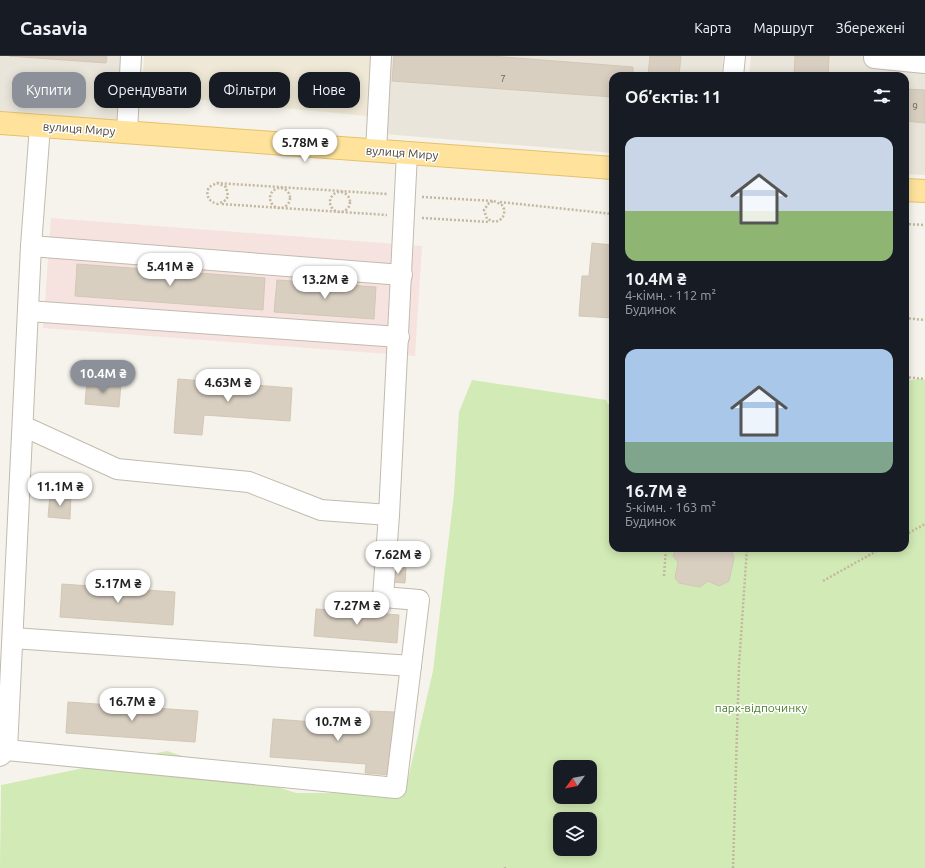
<!DOCTYPE html>
<html lang="uk">
<meta charset="utf-8">
<style>
:root{--surface:#171b24;--page:#20242c;--text:#f1f3f6;--muted:#9ea1a6;--line:#363941;--accent:#8c9099}
body{margin:0;font-family:Ubuntu,sans-serif;background:var(--page);color:var(--text);height:100vh;display:flex;flex-direction:column;font-size:15px;white-space:nowrap}
*{box-sizing:border-box;margin:0}
p{font-size:13px;color:var(--muted)}
.icon{flex:none;width:22px;height:22px;fill:none;stroke:currentColor;stroke-width:2;stroke-linecap:round;stroke-linejoin:round}
.map{position:relative;flex:1;overflow:hidden}
.sheet{position:absolute;left:609px;top:16px;width:300px;height:480px;display:flex;flex-direction:column;background:var(--surface);border-radius:12px;box-shadow:0 2px 10px #0003}
.sheet>*{flex:none}
.top-card{position:absolute;left:12px;top:16px;width:380px;height:36px;display:flex;gap:8px}
.needle{width:26px;rotate:237deg}
.tools{position:absolute;left:553px;top:704px;display:grid;gap:8px}
.tools a{display:grid;place-items:center;width:44px;height:44px;border-radius:8px;background:var(--surface);box-shadow:0 2px 10px #0003;font-size:20px}
.price{position:absolute;translate:-50% -34px;padding:0 9px;border-radius:14px;background:#fff;color:#222;font-size:13px;line-height:26px;filter:drop-shadow(0 1px 2px #0008)}
.price::after{content:'';position:absolute;left:50%;top:24px;width:12px;height:9px;margin-left:-6px;background:inherit;clip-path:polygon(0 0,100% 0,50% 100%)}
.price.active{background:var(--accent);color:#fff}
ul{padding:0;list-style:none}
li{display:grid;align-content:center;gap:8px;height:212px;padding:0 16px}
li span{display:grid;place-items:center;height:124px;border-radius:12px;color:#555}
li>.icon{margin-inline-start:auto}
span .icon{width:72px;height:72px;fill:#fffc;stroke-width:1}
li b{font-size:17px}
h2{display:flex;justify-content:space-between;align-items:center;height:48px;padding:0 16px;font-size:17px}
.chip{padding:0 14px;border-radius:12px;background:var(--surface);box-shadow:0 2px 10px #0003;font-size:14px;line-height:36px}
.chip.active{background:var(--accent);color:#fff}
header{display:flex;align-items:center;gap:24px;box-sizing:border-box;height:56px;padding:0 20px;background:var(--surface);border-bottom:1px solid var(--line)}
header strong{font-size:19px}
nav{display:flex;gap:22px;margin-inline-start:auto;font-size:14px}
.map>svg:first-child{display:block}
.residential{fill:#eae5da}
.education{fill:#efe8d6}
.medical{fill:#f6e3e0}
.green{fill:#d2eab5;fill-rule:evenodd}
.building{fill:#d8cfc1;stroke:#d3c7b4}
.lines{fill:none;stroke-linecap:round;stroke-linejoin:round}
.minor-casing{stroke:#c2bbae;stroke-width:22}
.major-casing{stroke:#e6c16a;stroke-width:24}
.path{stroke:#c4b79f;stroke-width:2.5;stroke-dasharray:2 2;stroke-linecap:butt}
.minor{stroke:#fff;stroke-width:20}
.major{stroke:#ffe39c;stroke-width:22}
.labels{text-anchor:middle;stroke-width:3;stroke-linejoin:round;paint-order:stroke}
.number-label{font-size:10px;fill:#6e675b}
.street-label{font-size:12px;fill:#4b4439;stroke:#fff}
.park-label{font-size:12px;fill:#4a7f2a;stroke:#fff}
</style>
<header>
<strong>Casavia</strong>
<nav><a>Карта</a><a>Маршрут</a><a>Збережені</a></nav>
</header>
<div class="map">
<svg width="925" height="812" viewBox="0 0 925 812">
<rect width="100%" height="100%" fill="#f6f3ec"/>
<!-- residential -->
<g class="residential">
<polygon points="0,0 125,0 121,66 0,57"/>
<polygon points="374,0 723,0 722,20 613,20 613,97 384,78 366,60"/>
<polygon points="751,0 925,0 925,119 905,118 905,20 749,20"/>
</g>
<!-- education -->
<polygon class="education" points="144,0 374,0 366,60 142,38"/>
<!-- medical -->
<polygon class="medical" points="51,162 422,190 415,300 43,272"/>
<!-- green -->
<path class="green" d="M919,323l6,1v488h-925l1,-83 166,-34 129,42h105l6,-10 26,-112 21,-177 5,-82 13,-32 134,20 2,4 5,-1v145h292v-167zM560,711h30v30h-30zM560,763h30v30h-30z"/>
<!-- building -->
<g class="building">
<polygon points="9,0 107,0 106,7"/>
<polygon points="394,0 491,0 633,11 633,20 613,20 613,41 392,25"/>
<polygon points="650,0 681,0 679,20 648,20"/>
<polygon points="795,0 829,0 828,20 794,20"/>
<polygon points="905,33 925,34 925,67 905,65"/>
<polygon points="592,187 613,189 613,262 579,260 582,220 589,220"/>
<polygon points="77,208 265,222 263,254 75,240"/>
<polygon points="277,224 376,231 374,263 274,256"/>
<polygon points="178,323 292,332 290,365 204,359 202,379 174,377"/>
<polygon points="87,324 121,327 119,351 85,348"/>
<polygon points="50,439 71,440 70,463 48,461"/>
<polygon points="676,492 731,492 734,502 729,525 719,530 708,525 700,531 679,527 675,522 678,506 673,500"/>
<polygon points="392,511 406,512 405,527 391,526"/>
<polygon points="62,528 175,536 173,569 60,561"/>
<polygon points="316,553 399,559 397,587 314,580"/>
<polygon points="68,646 198,655 195,686 66,677"/>
<polygon points="370,655 395,656 391,719 365,717 366,708 270,701 273,663 369,670"/>
</g>
<g class="lines">
<!-- minor casing -->
<g class="minor-casing">
<g id="minor">
<polyline points="874,0 874,2 925,7"/>
<polyline points="733,20 735,0"/>
<polyline points="127,76 131,0"/>
<polyline points="376,95 381,0"/>
<polyline points="31,190 402,219"/>
<polyline points="28,255 399,281"/>
<polyline points="23,370 117,413 249,426 321,454 389,459 407,97"/>
<polyline points="13,582 411,610"/>
<polyline points="7,694 31,190 40,70"/>
<polyline points="0,700 7,694 396,732 419,544 383,541 389,459"/>
</g>
</g>
<!-- major casing -->
<g class="major-casing">
<g id="major">
<polyline points="0,67 613,112"/>
<polyline points="905,134 925,135"/>
</g>
</g>
<!-- path -->
<g class="path">
<path d="M217,127l9,4 2,9 -2,4 -8,4c-9,-2 -13,-8 -9,-17l8,-4 170,11"/>
<circle cx="280" cy="142" r="10"/>
<circle cx="340" cy="146" r="10"/>
<path d="M422,141l72,4 8,4 2,4c1,7 -2,11 -9,13l-8,-3 -3,-9 5,-7 5,-2"/>
<polyline points="500,146 613,158"/>
<polyline points="222,148 387,159"/>
<polyline points="422,162 490,166"/>
<polyline points="905,168 925,169"/>
<polyline points="905,262 925,264"/>
<polyline points="905,321 925,323"/>
<polyline points="905,479 925,468"/>
<polyline points="664,520 666,492"/>
<polyline points="823,525 882,492"/>
<polyline points="505,811 505,812"/>
<polyline points="733,812 739,609 747,492"/>
</g>
<!-- minor -->
<use href="#minor" class="minor"/>
<!-- major -->
<use href="#major" class="major"/>
</g>
<g class="labels">
<!-- number labels -->
<g class="number-label">
<text x="503" y="26">7</text>
<text x="915" y="54">9</text>
</g>
<!-- street labels -->
<g class="street-label">
<text transform="translate(79 73) rotate(4)" y="4">вулиця Миру</text>
<text transform="translate(402 97) rotate(4)" y="4">вулиця Миру</text>
</g>
<!-- park labels -->
<g class="park-label">
<text x="761" y="656">парк-відпочинку</text>
</g>
</g>
</svg>
<div class="tools">
<a><svg class="needle" viewBox="-14 -14 28 28"><path d="M0-13l5 13h-10z" fill="#e53935"/><path d="M0 13l5-13h-10z" fill="#9ea1a6"/></svg></a>
<a><svg class="icon" aria-label="layers" viewBox="0 0 24 24"><path d="M12 4l9 5-9 5-9-5zM3 14l9 5 9-5"/></svg></a>
</div>
<b class="price" style="left:305px;top:107px">5.78M ₴</b>
<b class="price" style="left:170px;top:231px">5.41M ₴</b>
<b class="price" style="left:325px;top:244px">13.2M ₴</b>
<b class="price active" style="left:103px;top:338px">10.4M ₴</b>
<b class="price" style="left:228px;top:347px">4.63M ₴</b>
<b class="price" style="left:60px;top:451px">11.1M ₴</b>
<b class="price" style="left:398px;top:519px">7.62M ₴</b>
<b class="price" style="left:118px;top:548px">5.17M ₴</b>
<b class="price" style="left:357px;top:570px">7.27M ₴</b>
<b class="price" style="left:132px;top:666px">16.7M ₴</b>
<b class="price" style="left:338px;top:686px">10.7M ₴</b>
<div class="top-card">
<a class="chip active">Купити</a>
<a class="chip">Орендувати</a>
<a class="chip">Фільтри</a>
<a class="chip">Нове</a>
</div>
<section class="sheet">
<h2>Об’єктів: 11<svg class="icon" aria-label="filters" viewBox="0 0 24 24"><path d="M4 7h16M4 17h16"/><circle cx="9" cy="7" r="2"/><circle cx="15" cy="17" r="2"/></svg></h2>
<ul>
<li><span style="background:linear-gradient(#c9d6e8 60%,#8fb573 0)"><svg class="icon" aria-label="home" viewBox="0 0 24 24"><path d="M3 11l9-7 9 7M6 9v11h12V9"/></svg></span><div><b>10.4M ₴</b><p>4-кімн. · 112 m²</p><p>Будинок</p></div></li>
<li><span style="background:linear-gradient(#a9c7e8 75%,#7fa58c 0)"><svg class="icon" aria-label="home" viewBox="0 0 24 24"><path d="M3 11l9-7 9 7M6 9v11h12V9"/></svg></span><div><b>16.7M ₴</b><p>5-кімн. · 163 m²</p><p>Будинок</p></div></li>
</ul>
</section>
</div>
